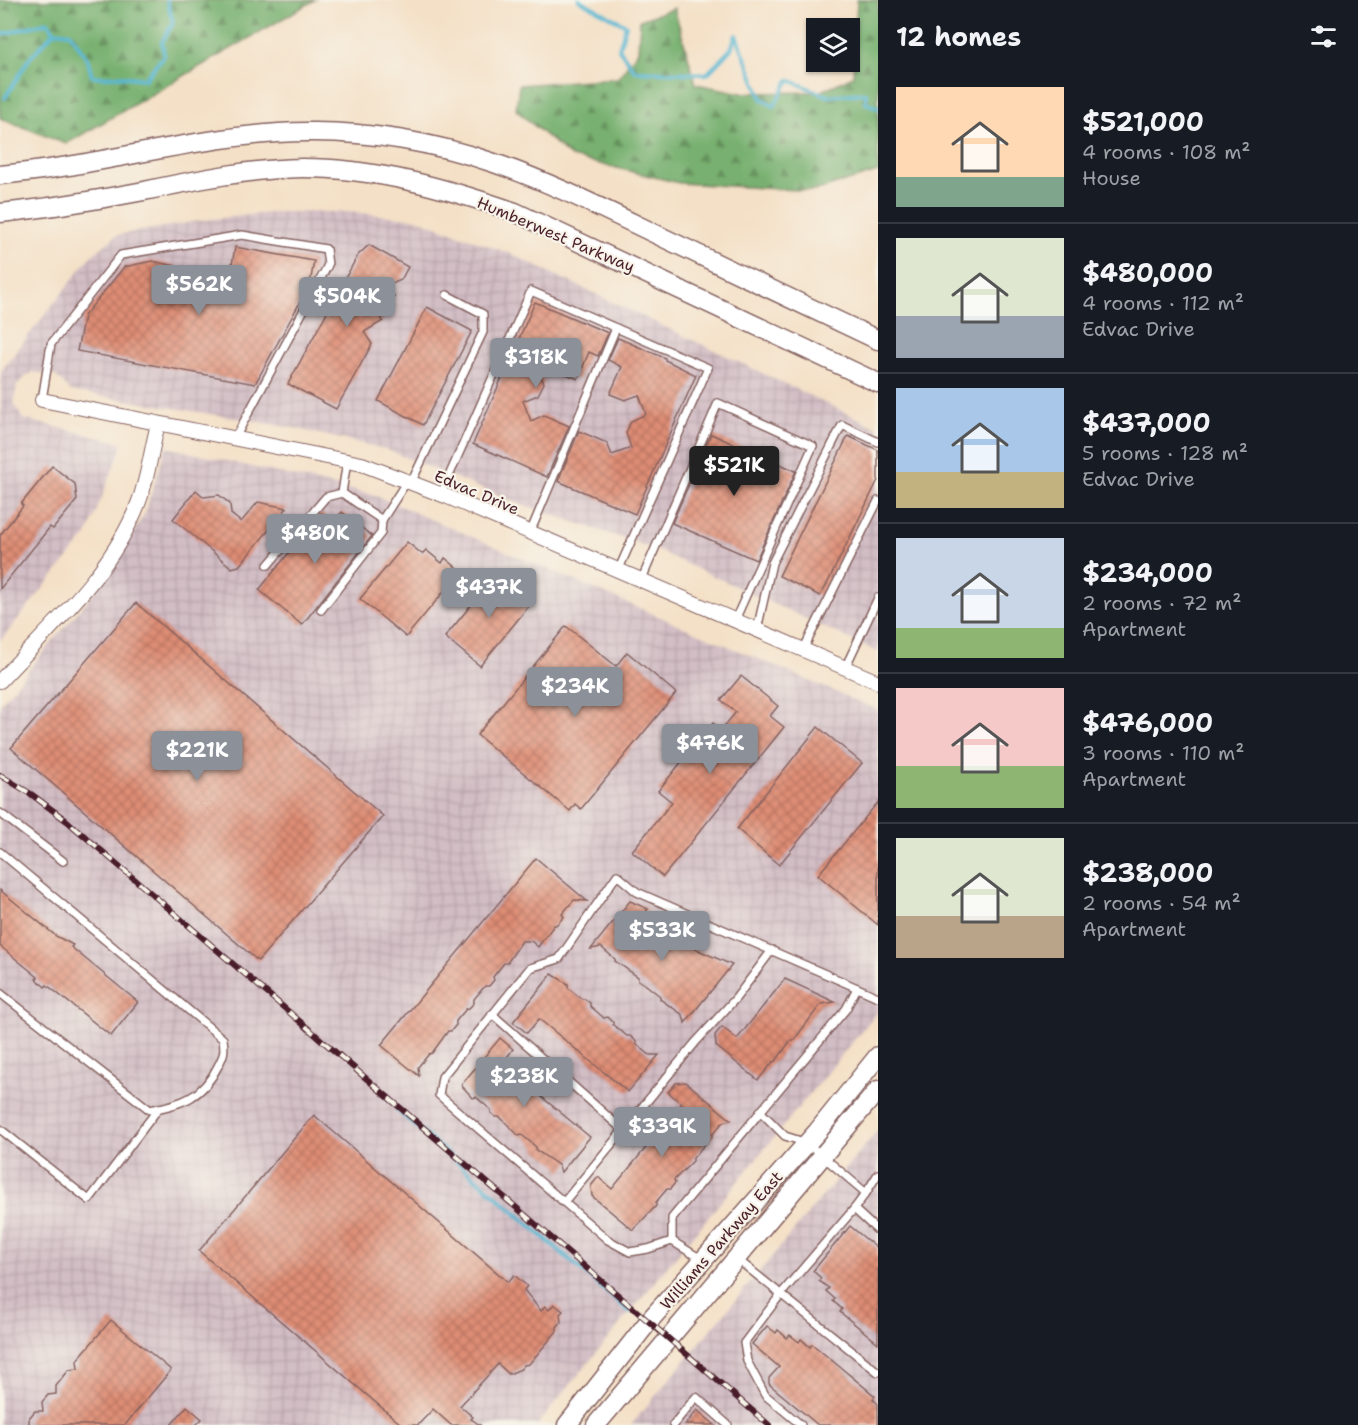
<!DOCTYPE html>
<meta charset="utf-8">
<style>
:root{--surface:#171b24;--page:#20242c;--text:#f1f3f6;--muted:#9ea1a6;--line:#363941;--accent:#8c9099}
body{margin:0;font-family:"Shantell Sans",sans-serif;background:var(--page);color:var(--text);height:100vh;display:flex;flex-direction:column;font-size:22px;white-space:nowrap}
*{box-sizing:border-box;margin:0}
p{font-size:20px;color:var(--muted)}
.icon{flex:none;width:33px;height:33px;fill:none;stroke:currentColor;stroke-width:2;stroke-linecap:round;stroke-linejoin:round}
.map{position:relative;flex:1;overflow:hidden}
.panel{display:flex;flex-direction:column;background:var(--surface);width:480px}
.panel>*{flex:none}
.buttons{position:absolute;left:806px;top:18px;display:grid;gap:12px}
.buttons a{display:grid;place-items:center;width:54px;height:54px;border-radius:0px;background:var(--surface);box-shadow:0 2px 4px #0004;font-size:30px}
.price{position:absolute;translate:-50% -51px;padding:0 14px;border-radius:6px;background:var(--accent);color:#fff;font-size:20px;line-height:39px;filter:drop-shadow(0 2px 3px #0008)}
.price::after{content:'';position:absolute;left:50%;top:36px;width:18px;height:14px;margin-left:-9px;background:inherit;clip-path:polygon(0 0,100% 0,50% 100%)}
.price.active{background:#222;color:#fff}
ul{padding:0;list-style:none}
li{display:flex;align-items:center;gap:18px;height:150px;padding:0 18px}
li+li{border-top:2px solid var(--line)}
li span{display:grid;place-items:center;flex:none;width:168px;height:120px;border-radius:0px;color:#555}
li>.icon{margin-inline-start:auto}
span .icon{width:72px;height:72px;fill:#fffc;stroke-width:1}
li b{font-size:26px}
h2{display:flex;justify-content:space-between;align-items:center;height:72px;padding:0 18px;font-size:26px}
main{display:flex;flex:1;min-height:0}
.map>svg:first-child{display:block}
.industrial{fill:url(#industrial-grid)}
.forest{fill:url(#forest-firs);stroke:#60684d;stroke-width:1.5}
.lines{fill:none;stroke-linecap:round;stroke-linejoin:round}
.stream{stroke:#54b6d2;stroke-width:4}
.building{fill:url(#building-cross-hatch)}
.service-casing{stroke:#866361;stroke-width:10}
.minor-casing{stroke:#866361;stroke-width:16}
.secondary-casing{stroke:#866361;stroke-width:21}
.service{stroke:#fff;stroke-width:7}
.minor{stroke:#fff;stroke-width:14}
.secondary{stroke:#fff;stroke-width:18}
.rail-casing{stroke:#4a1f2b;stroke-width:6}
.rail{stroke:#f7f3e8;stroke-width:4;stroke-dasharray:11;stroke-linecap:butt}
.labels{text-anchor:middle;stroke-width:4.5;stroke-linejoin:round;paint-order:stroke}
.street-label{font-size:16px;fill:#4a1f2b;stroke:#f7f3e8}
</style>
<main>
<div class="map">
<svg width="878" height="1425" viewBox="0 0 878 1425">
<defs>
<pattern id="industrial-grid" width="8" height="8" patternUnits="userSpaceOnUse" patternTransform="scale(1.5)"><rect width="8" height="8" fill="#d2bdc5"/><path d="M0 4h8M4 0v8" fill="none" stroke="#b6a2a9"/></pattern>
<pattern id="forest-firs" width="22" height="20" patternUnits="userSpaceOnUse" patternTransform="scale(1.5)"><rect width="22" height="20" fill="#77b06f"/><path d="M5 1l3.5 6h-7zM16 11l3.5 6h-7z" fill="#648f5b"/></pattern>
<pattern id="building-cross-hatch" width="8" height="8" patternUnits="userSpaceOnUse" patternTransform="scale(1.5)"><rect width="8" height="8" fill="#de8d75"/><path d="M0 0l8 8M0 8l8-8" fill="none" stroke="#b67360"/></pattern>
</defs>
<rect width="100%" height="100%" fill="#f7f3e8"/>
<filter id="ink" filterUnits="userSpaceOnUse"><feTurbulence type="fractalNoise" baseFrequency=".0167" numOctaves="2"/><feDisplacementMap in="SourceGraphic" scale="12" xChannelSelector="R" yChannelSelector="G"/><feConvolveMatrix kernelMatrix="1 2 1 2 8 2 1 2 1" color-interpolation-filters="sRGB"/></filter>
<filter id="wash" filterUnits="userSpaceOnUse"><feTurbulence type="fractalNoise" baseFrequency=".008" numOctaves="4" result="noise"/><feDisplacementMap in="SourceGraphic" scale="24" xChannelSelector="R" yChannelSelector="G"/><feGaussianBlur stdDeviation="1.35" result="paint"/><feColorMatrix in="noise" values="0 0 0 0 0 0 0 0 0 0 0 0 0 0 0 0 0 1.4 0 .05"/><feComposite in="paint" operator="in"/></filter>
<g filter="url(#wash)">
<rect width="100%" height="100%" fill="#f4e0c6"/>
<!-- industrial -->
<g class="industrial">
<polygon points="278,212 350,212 417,219 511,254 878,428 878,652 652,548 517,503 385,449 289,427 70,391 56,376 33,372 25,377 17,385 14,404 23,419 122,443 119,454 87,535 0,641 1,371 90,257 117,235 204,220"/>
<polygon points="166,447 374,495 878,710 878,1011 537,1425 0,1425 0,704 101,584 145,513"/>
<polygon points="878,1130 878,1425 631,1425"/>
</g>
<!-- forest -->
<g class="forest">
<polygon points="0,0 315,0 66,144 0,118"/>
<polygon points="857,0 878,0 878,172 814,191 679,183 571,157 516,110 519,85 618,78 638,51 640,20 674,8 696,84 742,93 820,92 853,76"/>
</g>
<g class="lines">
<!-- stream -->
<g class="stream">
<polyline points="579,0 626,25 619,49 635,71 707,74 731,49 736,35 762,99 774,106 789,80 828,96 866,93 866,103 878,108"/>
<polyline points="0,35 48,22 54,31 70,33 88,60 92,76 105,77 119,76 145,79 164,55 162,42 173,23 167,0"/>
<polyline points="5,98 29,59 54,32"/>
<polyline points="397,1110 630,1312"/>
</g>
</g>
<g id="blocks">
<!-- building -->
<g class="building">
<polygon points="369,245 408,267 401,280 387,286 394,297 376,309 383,321 364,332 372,344 336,409 288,384 358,255"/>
<polygon points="235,247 314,261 310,284 255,384 77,351 84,316 124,267 152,261 176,266 174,279 200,284 203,271 230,276"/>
<polygon points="535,302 608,333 598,356 589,352 578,379 563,373 557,360 537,368 544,383 538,395 523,401 531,421 544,415 569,426 547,477 473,444"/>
<polygon points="427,307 472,331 423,425 378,401"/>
<polygon points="618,338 665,358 665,360 696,375 635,514 558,481 579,431 607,443 612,455 631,448 626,433 631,421 646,414 639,395 625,400 610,394 622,367 608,360"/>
<polygon points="711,434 796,471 756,560 672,523"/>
<polygon points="848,436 878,450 878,480 825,588 820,596 779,576"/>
<polygon points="52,466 75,484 77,500 53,529 50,527 0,589 0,535 23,506 21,504"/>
<polygon points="196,490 204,497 219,495 230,504 231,514 241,522 258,502 287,508 239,566 232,568 173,519"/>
<polygon points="342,512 372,536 302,625 259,590 321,513 333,523"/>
<polygon points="407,542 422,554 426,550 442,563 445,558 461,571 406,637 360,599"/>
<polygon points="498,572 505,577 506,576 533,601 480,666 445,637"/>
<polygon points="136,603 383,816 258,961 11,748"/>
<polygon points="566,626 616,666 627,652 676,693 581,809 575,804 570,811 477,735"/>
<polygon points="741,676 778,706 770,716 784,727 663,877 632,851 672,802 658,791 713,723 721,730 736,712 721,700"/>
<polygon points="818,727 862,763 779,865 737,829"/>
<polygon points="878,802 878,925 818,875"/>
<polygon points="536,858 587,901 574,900 562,914 564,917 556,925 554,925 538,947 531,941 522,941 507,963 504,963 493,977 494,980 489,986 485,986 474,999 474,1003 469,1008 466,1009 456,1021 456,1025 451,1031 448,1031 432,1053 429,1054 418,1067 419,1076 381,1045"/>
<polygon points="0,890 56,936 73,945 71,947 138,1002 111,1036 47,985 45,987 36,979 38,977 0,946"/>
<polygon points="630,901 648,909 637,923 732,965 685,1023 683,1015 660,999 660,996 646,985 638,980 638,977 615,961 615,959 601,947 591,949"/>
<polygon points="552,974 568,984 568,988 582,999 585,999 590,1003 590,1006 604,1018 608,1017 613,1022 613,1025 627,1036 630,1036 636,1041 636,1044 650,1055 659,1055 628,1092 539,1019 527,1033 513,1022"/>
<polygon points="785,979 835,1002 821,1004 794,1040 791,1040 776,1061 773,1062 758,1080 716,1046 715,1035 722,1027 737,1039"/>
<polygon points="500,1038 513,1049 502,1064 590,1137 561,1172 558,1165 536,1150 536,1147 522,1135 519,1136 500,1117 496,1117 491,1113 491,1110 476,1097 473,1098 461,1085"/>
<polygon points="686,1082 731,1120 723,1122 712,1135 712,1138 705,1144 693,1158 693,1161 674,1180 675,1183 670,1189 667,1189 656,1202 656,1206 633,1230 592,1196 591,1186 598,1177 612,1189 682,1104 668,1092 676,1083"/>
<polygon points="314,1115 508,1282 514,1275 527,1286 524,1290 541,1311 545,1306 549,1310 554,1304 563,1311 560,1314 561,1322 557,1327 557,1331 529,1364 524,1365 521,1369 509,1374 498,1364 460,1406 473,1417 471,1419 480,1425 451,1425 433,1409 418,1425 402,1425 199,1251"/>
<polygon points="850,1226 878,1249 878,1343 840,1312 842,1309 833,1301 835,1299 826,1291 829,1288 819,1281 821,1278 813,1271"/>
<polygon points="111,1320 171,1370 125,1425 29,1425 29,1418 35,1411 43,1411 42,1402 48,1395 56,1394 56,1386 69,1370 78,1369 77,1360"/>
<polygon points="767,1326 776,1333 778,1330 787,1338 790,1335 799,1342 801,1339 810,1347 812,1344 875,1396 873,1399 878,1404 878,1425 818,1425 769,1384 769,1378 779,1367 752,1344"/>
<polygon points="187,1406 202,1419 196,1425 171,1425"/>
<polygon points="697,1410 715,1425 685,1425"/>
</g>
</g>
</g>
<g filter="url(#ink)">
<use href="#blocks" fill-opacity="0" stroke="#866361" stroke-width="1.5"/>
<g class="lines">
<!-- service casing -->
<g class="service-casing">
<g id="service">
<polyline points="42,400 51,344 121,255 242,235 326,249 328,265 235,438"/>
<polyline points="347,461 342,493 382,520 407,481"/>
<polyline points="411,483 483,332 483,314 447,295"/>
<polyline points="441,494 531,291 708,368 618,571"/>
<polyline points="530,533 616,328"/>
<polyline points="268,565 326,497 342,493"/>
<polyline points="641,581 718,403 813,446 735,620"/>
<polyline points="321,610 381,533 382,520"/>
<polyline points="757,630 772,563 842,425 878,442"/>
<polyline points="803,650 878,501"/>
<polyline points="845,668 878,598"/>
<polyline points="0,813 63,861"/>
<path d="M0,852l223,187c2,12 1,16 -5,27 -15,31 -35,38 -68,44l-150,-117"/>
<polyline points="492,1014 623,1130"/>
<polyline points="760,1111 785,1136 807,1143 866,1193 854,1209 878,1231"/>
<polyline points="0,1129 89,1200 158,1109"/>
<polyline points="866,1193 878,1174"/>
<polyline points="564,1202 695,1043 736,998 772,950"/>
<polyline points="672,1241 672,1218 846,1009 857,988"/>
<polyline points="701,1259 672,1241 648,1249 630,1252 608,1240 439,1095 442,1077 530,968 559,959 617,875 637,892 878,997"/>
<polyline points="737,1259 878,1372"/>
<polyline points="673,1425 696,1397 728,1425"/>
<polyline points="801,1425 765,1395 747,1361 744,1343 781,1294 854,1209"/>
</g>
</g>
<!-- minor casing -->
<g class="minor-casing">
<g id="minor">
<polyline points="42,400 362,464 448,497 878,682"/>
<path d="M0,681c50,-54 111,-107 138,-177 10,-25 13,-54 20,-80"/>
</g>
</g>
<!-- secondary casing -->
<g class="secondary-casing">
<g id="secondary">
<path d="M0,175c103,-9 203,-42 307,-43 62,-1 129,11 187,31 65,22 129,56 191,85 64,31 129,62 193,92"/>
<path d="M0,213c49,-5 96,-13 144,-22 52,-11 104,-22 158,-23 73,0 144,20 213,44l363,171"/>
<polyline points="567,1425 649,1321 817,1132 878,1056"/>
<polyline points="596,1425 878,1090"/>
</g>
</g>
<!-- service -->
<use href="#service" class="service"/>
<!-- minor -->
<use href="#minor" class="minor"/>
<!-- secondary -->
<use href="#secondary" class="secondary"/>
<!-- rail casing -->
<g class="rail-casing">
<polyline id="rail" points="0,775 31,794 67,821 769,1425"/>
</g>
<!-- rail -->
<use href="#rail" class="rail"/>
</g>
</g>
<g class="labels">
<!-- street labels -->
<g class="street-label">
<text transform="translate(556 234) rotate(23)" y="6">Humberwest Parkway</text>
<text transform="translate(477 492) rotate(23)" y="6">Edvac Drive</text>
<text transform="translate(721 1240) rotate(-49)" y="6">Williams Parkway East</text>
</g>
</g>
</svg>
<div class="buttons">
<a><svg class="icon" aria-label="layers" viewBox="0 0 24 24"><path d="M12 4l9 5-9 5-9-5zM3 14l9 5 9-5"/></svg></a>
</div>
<b class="price" style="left:199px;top:316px">$562K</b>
<b class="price" style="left:347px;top:328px">$504K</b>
<b class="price" style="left:536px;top:389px">$318K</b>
<b class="price active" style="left:734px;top:497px">$521K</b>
<b class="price" style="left:315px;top:565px">$480K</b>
<b class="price" style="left:489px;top:619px">$437K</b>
<b class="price" style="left:575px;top:718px">$234K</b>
<b class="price" style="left:710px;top:775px">$476K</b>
<b class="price" style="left:197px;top:782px">$221K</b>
<b class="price" style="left:662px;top:962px">$533K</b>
<b class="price" style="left:524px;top:1108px">$238K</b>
<b class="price" style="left:662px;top:1158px">$339K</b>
</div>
<section class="panel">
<h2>12 homes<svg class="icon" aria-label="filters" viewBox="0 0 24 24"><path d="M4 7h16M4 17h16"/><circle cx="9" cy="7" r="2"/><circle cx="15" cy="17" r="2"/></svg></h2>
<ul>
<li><span style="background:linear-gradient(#ffd9b3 75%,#7fa58c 0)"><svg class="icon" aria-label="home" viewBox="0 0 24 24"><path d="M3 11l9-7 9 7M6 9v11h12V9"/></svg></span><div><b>$521,000</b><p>4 rooms · 108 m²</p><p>House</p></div></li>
<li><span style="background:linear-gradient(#dfe7d0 65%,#9aa5b1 0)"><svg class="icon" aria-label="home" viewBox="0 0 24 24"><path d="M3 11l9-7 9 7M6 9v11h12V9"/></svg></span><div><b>$480,000</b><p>4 rooms · 112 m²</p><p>Edvac Drive</p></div></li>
<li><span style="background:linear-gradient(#a9c7e8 70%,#c2b280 0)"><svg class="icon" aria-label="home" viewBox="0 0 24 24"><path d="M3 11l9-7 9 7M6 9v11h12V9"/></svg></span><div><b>$437,000</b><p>5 rooms · 128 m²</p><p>Edvac Drive</p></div></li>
<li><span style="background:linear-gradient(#c9d6e8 75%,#8fb573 0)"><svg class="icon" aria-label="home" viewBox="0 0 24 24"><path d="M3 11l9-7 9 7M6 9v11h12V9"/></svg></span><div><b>$234,000</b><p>2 rooms · 72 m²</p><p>Apartment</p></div></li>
<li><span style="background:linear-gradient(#f6c9c9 65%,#8fb573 0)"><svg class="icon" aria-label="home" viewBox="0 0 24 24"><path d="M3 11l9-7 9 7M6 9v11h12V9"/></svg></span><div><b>$476,000</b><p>3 rooms · 110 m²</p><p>Apartment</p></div></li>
<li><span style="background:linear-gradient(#dfe7d0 65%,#b9a48a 0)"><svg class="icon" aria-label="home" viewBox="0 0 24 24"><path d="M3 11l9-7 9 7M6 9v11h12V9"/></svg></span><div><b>$238,000</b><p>2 rooms · 54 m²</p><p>Apartment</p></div></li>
</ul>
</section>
</main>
